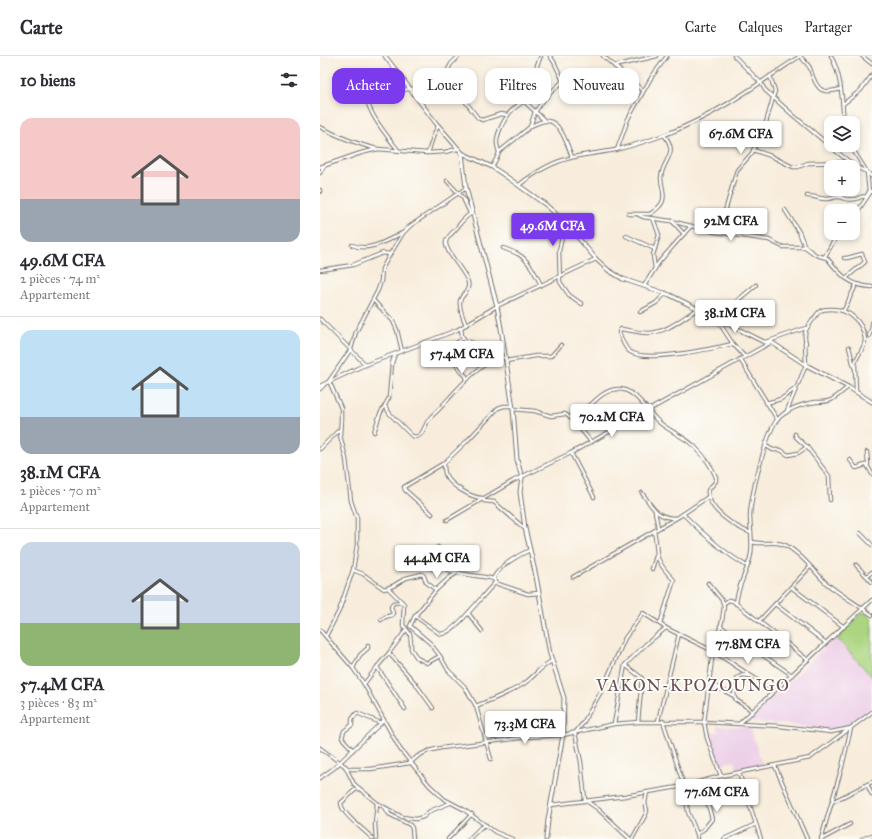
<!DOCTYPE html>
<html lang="fr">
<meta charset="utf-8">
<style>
:root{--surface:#fff;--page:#f2f2f3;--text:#2b2b33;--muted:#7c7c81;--line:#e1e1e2;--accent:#7c3aed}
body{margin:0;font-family:"IM FELL Great Primer",serif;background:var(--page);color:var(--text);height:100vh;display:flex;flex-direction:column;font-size:15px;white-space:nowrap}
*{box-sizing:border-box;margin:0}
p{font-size:13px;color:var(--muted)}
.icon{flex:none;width:22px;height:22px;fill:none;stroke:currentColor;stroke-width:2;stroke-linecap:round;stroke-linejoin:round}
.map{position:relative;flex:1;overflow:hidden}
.panel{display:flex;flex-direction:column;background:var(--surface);width:320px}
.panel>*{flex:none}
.top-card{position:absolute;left:12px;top:12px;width:380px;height:36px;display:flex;gap:8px}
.buttons{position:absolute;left:504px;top:60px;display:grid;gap:8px}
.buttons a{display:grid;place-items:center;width:36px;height:36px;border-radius:8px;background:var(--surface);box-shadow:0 2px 6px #0003;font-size:20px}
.price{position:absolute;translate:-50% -34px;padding:0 9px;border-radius:4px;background:#fff;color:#222;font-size:13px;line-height:26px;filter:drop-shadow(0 1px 2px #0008)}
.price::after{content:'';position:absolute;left:50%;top:24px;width:12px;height:9px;margin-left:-6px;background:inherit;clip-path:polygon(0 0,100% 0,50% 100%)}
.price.current{background:var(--accent);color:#fff}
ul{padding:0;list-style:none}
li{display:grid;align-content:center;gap:8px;height:212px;padding:0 20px}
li+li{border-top:1px solid var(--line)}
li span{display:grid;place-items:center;height:124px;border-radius:12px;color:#555}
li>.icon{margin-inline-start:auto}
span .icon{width:72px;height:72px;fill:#fffc;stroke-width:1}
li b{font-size:17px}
h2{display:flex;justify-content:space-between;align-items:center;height:48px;padding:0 20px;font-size:17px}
.tag{padding:0 14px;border-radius:12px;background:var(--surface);box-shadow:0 2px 6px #0003;font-size:14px;line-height:36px}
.tag.current{background:var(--accent);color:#fff}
header{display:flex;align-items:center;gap:24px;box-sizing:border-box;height:56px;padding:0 20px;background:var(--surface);border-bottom:1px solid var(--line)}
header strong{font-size:19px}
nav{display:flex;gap:22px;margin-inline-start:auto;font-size:14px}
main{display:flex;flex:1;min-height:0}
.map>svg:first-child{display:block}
.built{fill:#edd0e8}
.green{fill:#abd580;stroke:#6b8056}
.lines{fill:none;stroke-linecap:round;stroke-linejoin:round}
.street-casing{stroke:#736f69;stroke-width:4.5}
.secondary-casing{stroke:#736f69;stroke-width:5}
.street{stroke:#fff;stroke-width:2.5}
.secondary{stroke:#fff;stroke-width:3}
.labels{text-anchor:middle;stroke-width:4;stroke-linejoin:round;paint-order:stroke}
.quarter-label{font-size:17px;letter-spacing:1px;fill:#694f57;stroke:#fdfcf7}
</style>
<header>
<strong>Carte</strong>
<nav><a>Carte</a><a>Calques</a><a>Partager</a></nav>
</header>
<main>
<section class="panel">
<h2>10 biens<svg class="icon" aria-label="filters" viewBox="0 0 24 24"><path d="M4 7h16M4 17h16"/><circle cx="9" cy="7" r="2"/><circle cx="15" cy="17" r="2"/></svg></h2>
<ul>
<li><span style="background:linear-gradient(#f6c9c9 65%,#9aa5b1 0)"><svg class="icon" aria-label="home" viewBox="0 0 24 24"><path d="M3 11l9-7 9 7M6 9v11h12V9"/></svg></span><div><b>49.6M CFA</b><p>2 pièces · 74 m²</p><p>Appartement</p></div></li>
<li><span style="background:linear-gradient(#bfe0f5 70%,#9aa5b1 0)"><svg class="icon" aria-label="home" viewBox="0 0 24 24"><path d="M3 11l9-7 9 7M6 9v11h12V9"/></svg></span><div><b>38.1M CFA</b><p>2 pièces · 70 m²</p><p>Appartement</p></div></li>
<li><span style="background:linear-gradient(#c9d6e8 65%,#8fb573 0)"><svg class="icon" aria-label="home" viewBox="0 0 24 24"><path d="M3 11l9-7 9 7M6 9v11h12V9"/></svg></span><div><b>57.4M CFA</b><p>3 pièces · 83 m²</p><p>Appartement</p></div></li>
</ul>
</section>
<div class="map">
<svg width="552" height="783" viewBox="0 0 552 783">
<rect width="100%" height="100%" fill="#fdfcf7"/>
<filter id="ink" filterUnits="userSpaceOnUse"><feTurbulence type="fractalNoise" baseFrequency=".025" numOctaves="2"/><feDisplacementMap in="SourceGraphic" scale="8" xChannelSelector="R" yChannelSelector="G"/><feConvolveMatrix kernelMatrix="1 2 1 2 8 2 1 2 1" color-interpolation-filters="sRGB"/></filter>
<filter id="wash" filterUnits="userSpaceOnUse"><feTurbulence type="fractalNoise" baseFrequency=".012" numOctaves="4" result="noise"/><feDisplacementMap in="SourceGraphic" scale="16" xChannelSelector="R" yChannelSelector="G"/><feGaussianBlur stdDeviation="0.9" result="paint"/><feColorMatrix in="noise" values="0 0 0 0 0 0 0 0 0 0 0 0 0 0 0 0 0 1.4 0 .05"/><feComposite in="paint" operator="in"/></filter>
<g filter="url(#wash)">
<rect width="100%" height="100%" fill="#f8eddc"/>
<!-- built -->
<g class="built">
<polygon points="516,581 552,621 552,651 523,673 518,674 429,665 428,664"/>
<polygon points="397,670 430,671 443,710 418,715 414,705 399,709 388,677 398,676"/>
</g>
<!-- green -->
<polygon class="green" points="543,556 552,562 552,621 516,581"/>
</g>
<g filter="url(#ink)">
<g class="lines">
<!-- street casing -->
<g class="street-casing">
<g id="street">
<polyline points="139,0 131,8 125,19 158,62 162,64 181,58 187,59"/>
<polyline points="283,0 323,35"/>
<path d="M414,0l27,27 4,7 29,26 48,40 18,13 7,3 2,20 -3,5c-5,-2 -5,1 -10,2 -12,1 -13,2 -20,-10"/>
<path d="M480,0c3,4 8,8 10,12 2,7 6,19 12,22 6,3 14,0 19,-1"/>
<path d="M511,0c11,21 11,44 13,67"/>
<polyline points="542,0 552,8"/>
<polyline points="294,10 337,0"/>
<polyline points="204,45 224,64"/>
<polyline points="523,48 541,34 552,19"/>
<path d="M211,70c4,-2 10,-5 15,-5 14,-2 22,26 26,36"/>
<path d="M0,71c19,10 37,17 57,22"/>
<polyline points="530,89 547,116 552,121"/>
<path d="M78,94c-9,-12 -37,-44 -30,-59l2,-2c22,4 58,1 75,-14"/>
<polyline points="297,94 308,63 331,22 347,0"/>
<polyline points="433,94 451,100 473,111 478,111 488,107 530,106"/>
<polyline points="179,96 210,71 215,56 225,42 243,25 234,6 230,0"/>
<polyline points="108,97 114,78 118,70"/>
<polyline points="522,106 522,111"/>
<polyline points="0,111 41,97 58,93 107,97 125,96 137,93"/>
<path d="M172,111c2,-4 5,-9 7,-14 0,-3 -2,-6 -2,-9 -1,-9 6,-22 11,-29 8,-12 24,-15 29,-28v-22l4,-9"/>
<polyline points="0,117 4,110"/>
<polyline points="127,125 143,142 150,157"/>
<path d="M199,129c14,-11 34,-23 51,-27 15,-4 30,-5 45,-8 16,-4 33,-9 49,-15 49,-18 93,-50 136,-79"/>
<polyline points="0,134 0,136"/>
<path d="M487,140c7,0 13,3 20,3 6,0 9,-4 15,-1"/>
<polyline points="465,154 479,176 485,191"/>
<path d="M308,158h22c5,-3 12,-9 13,-14 2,-7 -2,-15 -2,-22 1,-19 19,-24 3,-43"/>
<path d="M319,159l4,2 28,4 44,11 54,8 14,7h22l11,8 11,3c13,16 22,28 45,29"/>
<polyline points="333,162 339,179 333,199 335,212"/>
<polyline points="533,162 552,134"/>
<polyline points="352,165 364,178"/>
<polyline points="252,174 242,181 239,195 240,226 249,239 262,248"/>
<polyline points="395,176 406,152 417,114 432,97 445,70 455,35 450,20"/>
<polyline points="306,180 335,193"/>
<path d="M32,189c17,7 34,-4 50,-12"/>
<path d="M183,192c5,2 11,4 15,6 11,6 18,21 23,31"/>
<polyline points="505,200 515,183 520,177"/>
<polyline points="524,202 527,202 542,198 545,206 526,222"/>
<polyline points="0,214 33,209 63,197 70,198"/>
<polyline points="324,230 339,206 371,170"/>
<polyline points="53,244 73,265 77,274 82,295"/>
<path d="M378,253c-16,9 -31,24 -50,24 -9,0 -18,-3 -27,-4l-2,3c2,6 5,15 10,19 16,13 83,-3 104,-7"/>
<polyline points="524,254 536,229"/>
<polyline points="320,256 336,247 346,237"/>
<polyline points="0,263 46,309"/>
<path d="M146,269c-3,-7 -7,-16 -6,-24 1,-7 10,-8 8,-19 -3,-11 -24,-31 -22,-40 0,-4 6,-9 9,-12 5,-6 10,-14 17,-17"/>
<polyline points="141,272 142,280 145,284 153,287 181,301"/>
<polyline points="549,280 552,271 552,266"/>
<path d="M143,282c-3,3 -8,5 -10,9 -4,8 7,24 13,29v1l2,2"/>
<polyline points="446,286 486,272"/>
<path d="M486,287c-3,-10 0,-14 6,-22 3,-3 5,-8 8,-10 3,-2 8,-2 11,-2 17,0 32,12 34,30 0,11 -9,16 -10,25 0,9 1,19 1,28"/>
<polyline points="529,291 534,311"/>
<polyline points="425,301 413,288 396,262 436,229"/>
<polyline points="420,303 457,363"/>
<polyline points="186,305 216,300 231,300 241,289"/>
<polyline points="0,330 40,311 137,274 177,250 276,203"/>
<polyline points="0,333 4,329"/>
<polyline points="446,347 461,343 475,333"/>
<path d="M65,350l5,8 22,22c4,1 6,1 9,-2 4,-5 5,-12 9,-16 3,-4 8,-7 11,-11 13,-14 44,-52 65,-49"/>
<path d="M193,353l22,2 16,5 14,-2c11,6 17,19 27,28"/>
<polyline points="466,357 486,309 485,286"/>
<path d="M253,364c15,-9 26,-30 45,-31 17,-1 30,24 42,34 11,9 25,14 35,24 8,8 17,20 21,30v4l-8,9c-2,19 27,37 43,43"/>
<polyline points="54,376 60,358 69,342 72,307 75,298"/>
<polyline points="475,378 476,381 487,391 509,420 510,444"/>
<polyline points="446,390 453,394 461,394 468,399 478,397 487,391"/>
<polyline points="0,393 19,374"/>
<polyline points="251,397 274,441"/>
<polyline points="530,404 536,412 548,408 547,396"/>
<path d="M124,407c0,5 0,9 2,13 6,10 25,22 37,22l1,3 10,1 30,26"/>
<polyline points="547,409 552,418"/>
<path d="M322,437c11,14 14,25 34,25"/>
<polyline points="335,455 338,472"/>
<polyline points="112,458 85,434 84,431 124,407 148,384 178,352 184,350 192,350"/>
<path d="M363,458c19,19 41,39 64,52"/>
<polyline points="127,464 193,425 251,397 450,287"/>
<path d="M334,475c2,8 2,15 3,23 1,9 11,20 17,26l-14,44"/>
<polyline points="540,477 552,489"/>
<path d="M432,486c10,3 20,-1 30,2 14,4 33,28 44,39 14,12 31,21 46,32"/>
<path d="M118,491c1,4 3,6 3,9 0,3 -1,7 1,10 6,8 41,10 52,13"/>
<polyline points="105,506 106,509 111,512 116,513 122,510"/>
<polyline points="536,509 552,526"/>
<polyline points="332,513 336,500"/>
<polyline points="137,517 129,522 116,534 106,526 104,520 102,518 86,522 73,530 64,533 43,518 33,514 37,489 37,462 31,445 26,403 20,379 21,364 21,352 9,325 31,293 36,276 58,234 61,225 62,213 69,200 83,177 90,170 146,132"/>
<polyline points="547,520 552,516"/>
<polyline points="253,521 360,460 388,441"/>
<path d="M175,527l-1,-6c6,-11 24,-22 36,-27"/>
<polyline points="388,527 402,544 404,550 402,565 393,595 384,666 387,682 401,720"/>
<polyline points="471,531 524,571"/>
<polyline points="68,532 84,548 83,569 90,578 91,586 91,593 97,602 107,607 120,600 128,614 145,631 156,650 171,703"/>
<polyline points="404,547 409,544 413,545 488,604"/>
<path d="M416,548c1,-18 12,-33 15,-50 2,-12 -1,-26 -1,-39 1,-18 16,-84 28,-96 10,-11 24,-15 38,-17 5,0 11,0 15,-2 6,-3 12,-9 17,-13"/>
<polyline points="455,548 506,587"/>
<polyline points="148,557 162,575"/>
<polyline points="95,560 116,534"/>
<polyline points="61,564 65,561 72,559 73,557 71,551 73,547 82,546"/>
<polyline points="439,565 490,511"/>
<polyline points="400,570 472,619"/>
<polyline points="0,574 33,612 44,628 80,693 109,729 124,743 143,753 175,776 192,783"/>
<polyline points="86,574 69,597 95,627 113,652"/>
<polyline points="6,580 19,555 33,514"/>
<path d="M120,600l-10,-13 -20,-17 5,-10 25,18c14,1 43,-40 55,-51l33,11 11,-1"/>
<polyline points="305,609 322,622 318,666"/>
<polyline points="57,611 69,597"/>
<polyline points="33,612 40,599 48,592 48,589"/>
<polyline points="389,627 414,640 416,644 430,653 432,657"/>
<polyline points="44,628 57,611 85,653"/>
<polyline points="414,640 417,622 423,619 430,620"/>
<path d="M156,650c17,-7 34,-13 49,-23 10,-7 16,-17 27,-22"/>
<polyline points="338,665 359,578"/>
<polyline points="343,665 364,730 368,756 377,778"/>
<polyline points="420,667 552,544"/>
<polyline points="294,668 305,609 326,588 346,572"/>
<polyline points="0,692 29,713 51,713 90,707 98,700 108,695 121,692 208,681 243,679 294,668 318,666 384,666 460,670 511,676 531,672 522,711 501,783"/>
<polyline points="33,694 22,682 24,675 32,669 32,663 36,658 37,657 61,667"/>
<polyline points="25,710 34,728 57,747 82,761 96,763 103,761 110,755 130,747"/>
<polyline points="455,710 487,783"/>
<polyline points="419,717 441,783"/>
<polyline points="0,722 14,712 64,664"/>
<polyline points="547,728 552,739"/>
<path d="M40,733h-4l-15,14c0,11 24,27 32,36"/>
<polyline points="512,746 552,726"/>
<polyline points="231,749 305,740 364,730 401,720 490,702 552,656"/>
<polyline points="66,753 69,758 90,769 92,772 93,783"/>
<polyline points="56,783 55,768 57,747"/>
<polyline points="128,783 152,758"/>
<polyline points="149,783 160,772 166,769"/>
<polyline points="310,783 278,753 265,744 261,706 255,677 263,667 282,634 305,582 323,557 346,572 393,595 454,635"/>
<polyline points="312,783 326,758 327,754 325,747 327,736"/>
<polyline points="378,783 377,778 384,773 392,763 384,734 384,727"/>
<polyline points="404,783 436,768"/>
<polyline points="502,783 530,768"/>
<polyline points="542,783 552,779"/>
</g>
</g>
<!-- secondary casing -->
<g class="secondary-casing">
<g id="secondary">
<polyline points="65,0 116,67 142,97 172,111 184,119 226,149 245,166 276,203 288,214 303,223 350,239 444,286 451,286 486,309 528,331 552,346"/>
<polyline points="142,97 146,132 177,250 182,278 193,353 197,404 202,422 200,436 205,472 216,520 230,598 244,642 243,679 228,764 226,783"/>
</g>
</g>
<!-- street -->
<use href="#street" class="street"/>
<!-- secondary -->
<use href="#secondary" class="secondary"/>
</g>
</g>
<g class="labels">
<!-- quarter labels -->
<g class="quarter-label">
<text x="373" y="635">VAKON-KPOZOUNGO</text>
</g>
</g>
</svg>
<div class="buttons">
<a><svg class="icon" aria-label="layers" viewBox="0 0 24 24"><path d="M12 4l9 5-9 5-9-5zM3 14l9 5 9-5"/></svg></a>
<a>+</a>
<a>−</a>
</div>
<b class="price" style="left:421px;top:99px">67.6M CFA</b>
<b class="price" style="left:411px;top:186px">92M CFA</b>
<b class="price current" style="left:233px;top:191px">49.6M CFA</b>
<b class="price" style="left:415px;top:278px">38.1M CFA</b>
<b class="price" style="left:142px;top:319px">57.4M CFA</b>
<b class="price" style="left:292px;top:382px">70.2M CFA</b>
<b class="price" style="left:117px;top:523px">44.4M CFA</b>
<b class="price" style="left:428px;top:609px">77.8M CFA</b>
<b class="price" style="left:205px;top:689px">73.3M CFA</b>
<b class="price" style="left:397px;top:757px">77.6M CFA</b>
<div class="top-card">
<a class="tag current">Acheter</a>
<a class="tag">Louer</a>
<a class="tag">Filtres</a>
<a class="tag">Nouveau</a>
</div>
</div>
</main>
